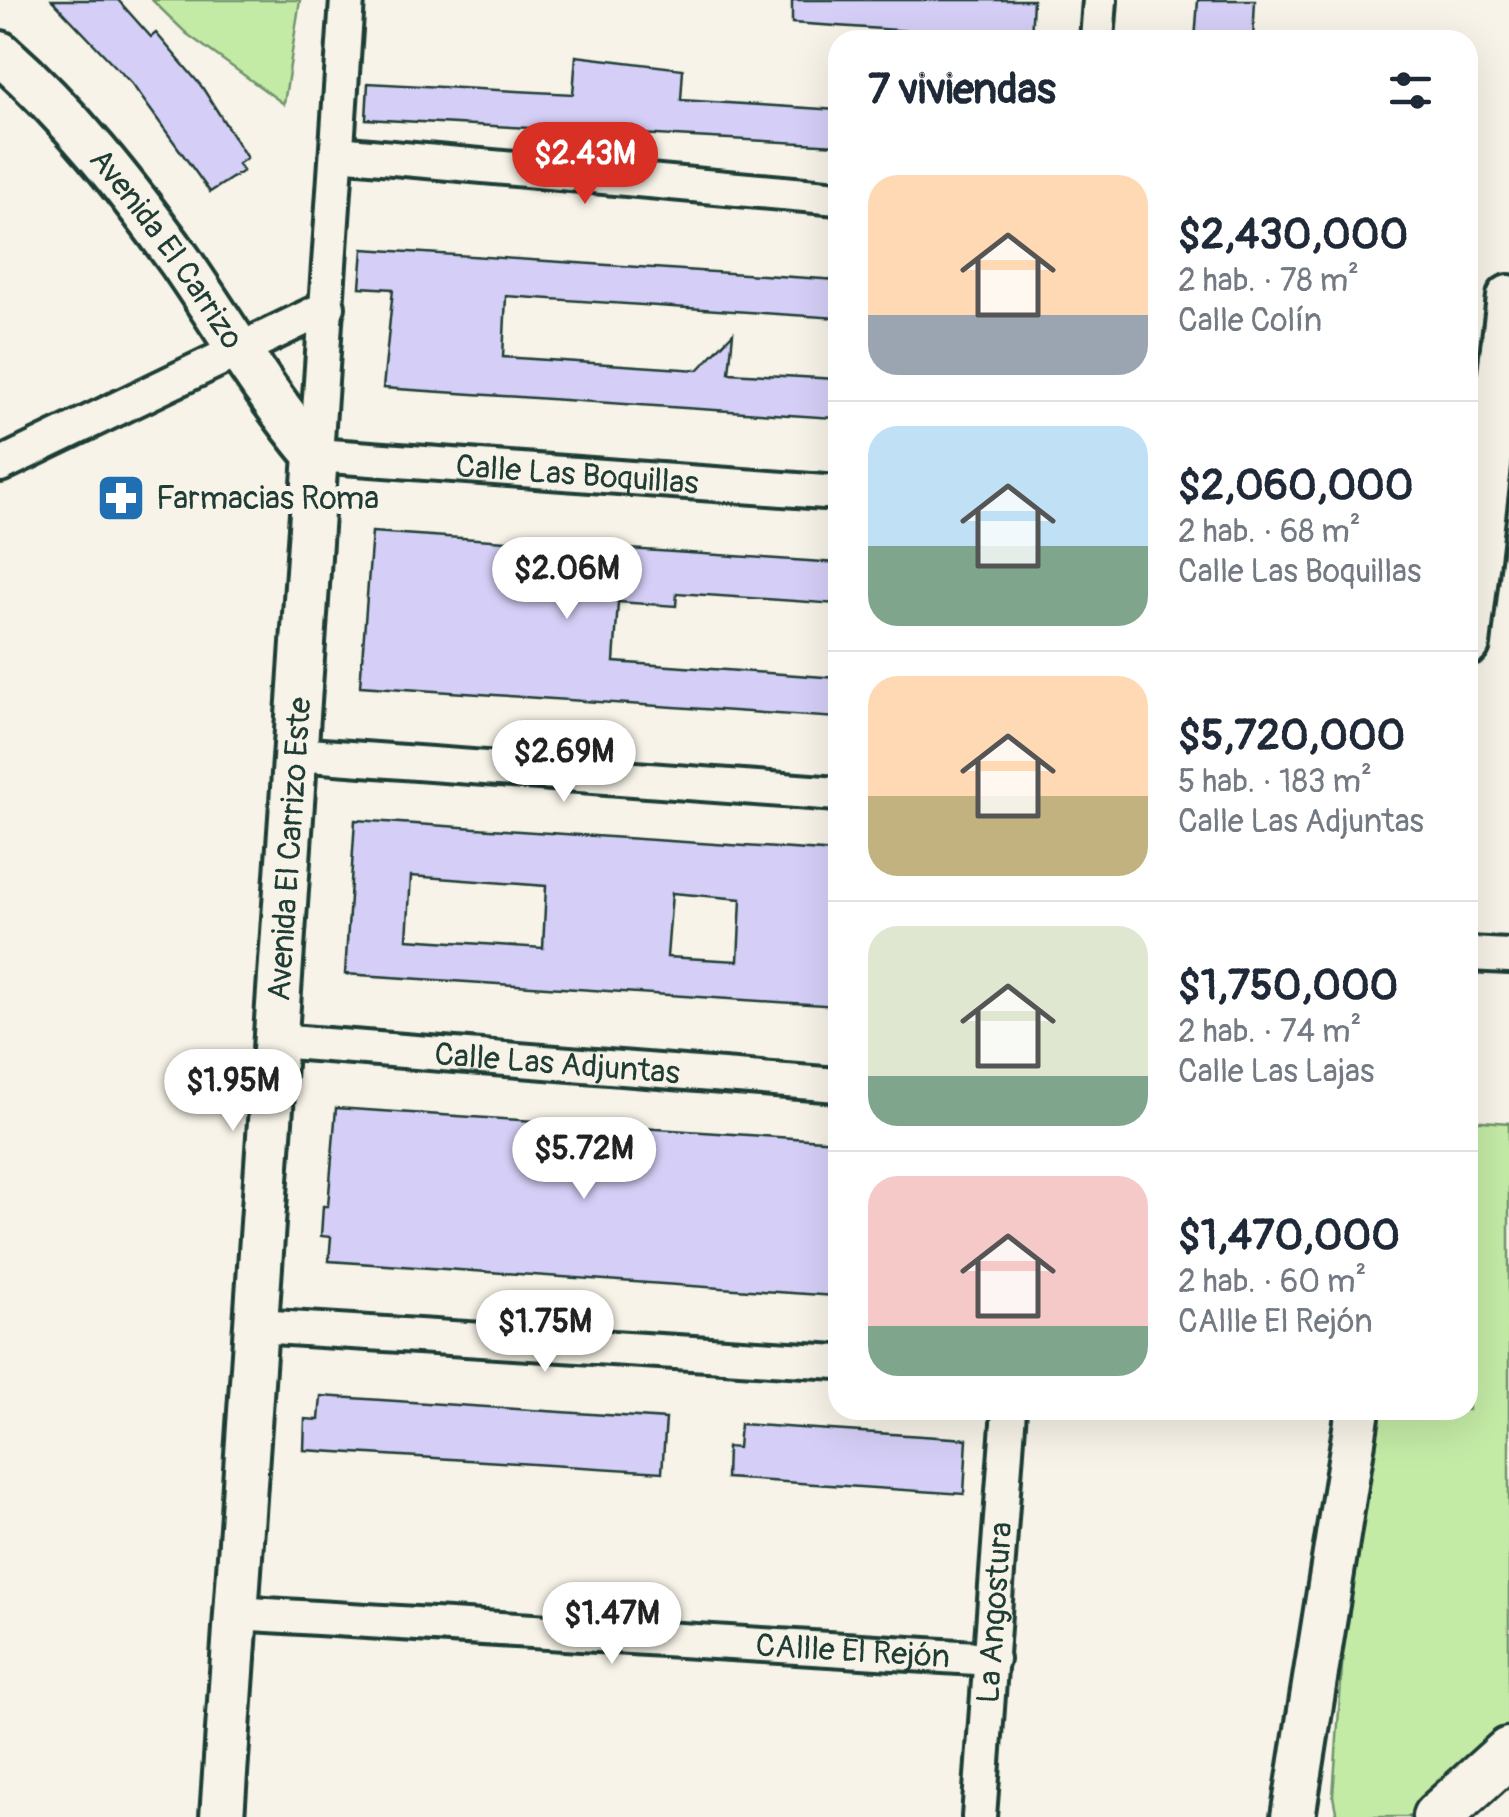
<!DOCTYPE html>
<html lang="es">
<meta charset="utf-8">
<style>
:root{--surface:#fff;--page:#f2f2f3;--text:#1f2937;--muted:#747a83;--line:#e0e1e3;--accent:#d93025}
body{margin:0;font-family:Pangolin,sans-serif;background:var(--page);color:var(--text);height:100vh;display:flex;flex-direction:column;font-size:38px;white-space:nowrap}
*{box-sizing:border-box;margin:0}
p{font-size:32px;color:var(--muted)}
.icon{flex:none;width:55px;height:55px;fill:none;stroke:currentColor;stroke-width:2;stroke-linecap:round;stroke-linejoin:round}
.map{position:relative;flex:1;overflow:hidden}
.panel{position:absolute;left:828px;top:30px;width:650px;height:1390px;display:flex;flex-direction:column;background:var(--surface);border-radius:30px;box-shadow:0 10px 40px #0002}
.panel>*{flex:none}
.price{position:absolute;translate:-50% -85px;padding:0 22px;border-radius:35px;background:#fff;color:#222;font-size:32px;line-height:65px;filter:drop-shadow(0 2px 5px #0008)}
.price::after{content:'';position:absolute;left:50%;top:60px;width:30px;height:22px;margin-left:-15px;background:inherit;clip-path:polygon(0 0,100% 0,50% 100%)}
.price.active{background:var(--accent);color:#fff}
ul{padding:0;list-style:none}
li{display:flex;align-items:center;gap:30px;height:250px;padding:0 40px}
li+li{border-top:2px solid var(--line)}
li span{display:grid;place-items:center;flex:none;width:280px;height:200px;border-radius:30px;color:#555}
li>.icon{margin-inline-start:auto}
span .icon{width:120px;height:120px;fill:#fffc;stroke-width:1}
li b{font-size:42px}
h2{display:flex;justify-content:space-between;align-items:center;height:120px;padding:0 40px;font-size:42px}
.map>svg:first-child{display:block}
.green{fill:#c4eba6;stroke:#72946d;stroke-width:2.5}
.building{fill:#d5cff7;stroke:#1f3d34;stroke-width:2.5;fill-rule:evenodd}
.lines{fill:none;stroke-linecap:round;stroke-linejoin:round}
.minor-casing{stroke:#1f3d34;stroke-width:40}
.tertiary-casing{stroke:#1f3d34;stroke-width:50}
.secondary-casing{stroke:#1f3d34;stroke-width:55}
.minor{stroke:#f7f3e8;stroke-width:32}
.tertiary{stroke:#f7f3e8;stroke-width:42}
.secondary{stroke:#f7f3e8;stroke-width:48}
.labels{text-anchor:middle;stroke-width:10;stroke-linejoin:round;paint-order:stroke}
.street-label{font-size:32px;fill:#1f3d34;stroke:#f7f3e8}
.poi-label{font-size:32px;fill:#1f3d34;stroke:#f7f3e8;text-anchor:start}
</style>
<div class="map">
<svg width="1509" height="1817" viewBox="0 0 1509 1817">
<rect width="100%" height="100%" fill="#f7f3e8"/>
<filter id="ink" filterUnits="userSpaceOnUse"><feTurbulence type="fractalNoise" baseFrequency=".01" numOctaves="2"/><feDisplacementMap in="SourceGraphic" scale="20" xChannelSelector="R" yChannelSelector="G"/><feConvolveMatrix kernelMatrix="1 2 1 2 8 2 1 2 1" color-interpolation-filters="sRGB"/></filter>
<g filter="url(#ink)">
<!-- green -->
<g class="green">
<polygon points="152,0 300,0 284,104 187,34"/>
<polygon points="1468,1120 1509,1123 1509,1742 1418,1817 1337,1817 1333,1796 1360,1410 1468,1410"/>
</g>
<!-- building -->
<g class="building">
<polygon points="52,0 118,0 151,37 156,33 202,87 247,158 238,164 243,171 210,192 132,84"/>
<polygon points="792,0 1033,0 1031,39 792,23"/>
<polygon points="1198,0 1255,0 1253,40 1195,40"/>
<polygon points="576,56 683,69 681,100 838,110 838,145 366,119 368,83 573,94"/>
<polygon points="363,249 838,280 838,318 506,296 503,357 698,370 733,333 729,373 837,379 834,418 383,388 393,289 360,287"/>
<polygon points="372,532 838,563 838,604 677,593 676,606 618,602 614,662 838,678 838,718 360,686"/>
<path d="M355,820l482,32 -5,78h6v76l-493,-32zM411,876l135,10 -3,62 -136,-9zM672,893l69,6 -3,62 -71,-4z"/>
<polygon points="336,1108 838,1141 835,1296 329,1261 331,1237 321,1236 323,1206 328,1206"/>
<polygon points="321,1396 666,1419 662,1472 304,1450 305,1419 319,1420"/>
<polygon points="740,1424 967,1439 964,1494 726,1478 727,1447 738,1448"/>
</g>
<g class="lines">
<!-- minor casing -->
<g class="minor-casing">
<g id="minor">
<path id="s1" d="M347,0l-31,455 522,38"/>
<polyline points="1097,40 1100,0"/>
<polyline points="337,153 838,198"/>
<polyline points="0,465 328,307"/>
<polyline points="295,754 838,794"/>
<polyline points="1468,954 1509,956"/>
<path id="s2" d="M276,1041l562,44"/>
<polyline points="256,1326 838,1362"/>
<path id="s3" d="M236,1613l756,46"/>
<path id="s4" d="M979,1817l30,-407"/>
</g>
</g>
<!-- tertiary casing -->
<g class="tertiary-casing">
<g id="tertiary">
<path id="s5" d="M0,53c69,61 126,133 180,208 45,65 85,134 136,194l-94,1362"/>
<polyline points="1468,644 1509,297"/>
<polyline points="1293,1817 1358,1410"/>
</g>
</g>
<!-- secondary casing -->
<g class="secondary-casing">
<polyline id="secondary" points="1437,1817 1509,1752"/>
</g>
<!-- minor -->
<use href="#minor" class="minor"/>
<!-- tertiary -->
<use href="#tertiary" class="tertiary"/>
<!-- secondary -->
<use href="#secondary" class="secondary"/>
</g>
</g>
<!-- icons -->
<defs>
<g id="pharmacy-square" transform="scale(2.5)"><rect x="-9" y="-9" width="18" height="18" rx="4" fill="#1f6fb2" stroke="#f7f3e8"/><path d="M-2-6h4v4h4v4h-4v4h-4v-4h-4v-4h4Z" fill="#fff"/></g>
</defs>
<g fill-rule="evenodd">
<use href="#pharmacy-square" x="121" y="498"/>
</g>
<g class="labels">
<!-- street labels -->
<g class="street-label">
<text dy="11" stroke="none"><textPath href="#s5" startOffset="258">Avenida El Carrizo</textPath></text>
<text dy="11" stroke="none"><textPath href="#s1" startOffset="718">Calle Las Boquillas</textPath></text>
<text transform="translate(289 849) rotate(-86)" y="11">Avenida El Carrizo Este</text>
<text dy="11" stroke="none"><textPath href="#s2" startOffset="282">Calle Las Adjuntas</textPath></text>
<text dy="11" stroke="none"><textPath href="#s4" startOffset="205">La Angostura</textPath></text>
<text dy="11" stroke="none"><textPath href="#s3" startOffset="618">CAllle El Rejón</textPath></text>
</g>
<!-- poi labels -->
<g class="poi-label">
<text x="156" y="509">Farmacias Roma</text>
</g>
</g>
</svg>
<b class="price active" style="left:585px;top:207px">$2.43M</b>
<b class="price" style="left:567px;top:622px">$2.06M</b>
<b class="price" style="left:564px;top:805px">$2.69M</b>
<b class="price" style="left:233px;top:1134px">$1.95M</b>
<b class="price" style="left:584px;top:1202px">$5.72M</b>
<b class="price" style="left:545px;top:1375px">$1.75M</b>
<b class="price" style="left:612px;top:1667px">$1.47M</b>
<section class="panel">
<h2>7 viviendas<svg class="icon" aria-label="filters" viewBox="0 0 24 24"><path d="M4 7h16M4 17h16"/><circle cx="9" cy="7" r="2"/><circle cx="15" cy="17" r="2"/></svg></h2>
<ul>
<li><span style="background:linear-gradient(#ffd9b3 70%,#9aa5b1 0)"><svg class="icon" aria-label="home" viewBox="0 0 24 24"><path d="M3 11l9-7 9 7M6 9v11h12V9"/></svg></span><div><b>$2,430,000</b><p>2 hab. · 78 m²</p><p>Calle Colín</p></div></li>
<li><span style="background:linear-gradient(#bfe0f5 60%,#7fa58c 0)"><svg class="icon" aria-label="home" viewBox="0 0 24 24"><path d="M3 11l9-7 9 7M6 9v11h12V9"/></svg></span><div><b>$2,060,000</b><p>2 hab. · 68 m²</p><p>Calle Las Boquillas</p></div></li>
<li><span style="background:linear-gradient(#ffd9b3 60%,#c2b280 0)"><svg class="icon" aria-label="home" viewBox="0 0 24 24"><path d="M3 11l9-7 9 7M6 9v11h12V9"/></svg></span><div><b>$5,720,000</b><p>5 hab. · 183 m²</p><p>Calle Las Adjuntas</p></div></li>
<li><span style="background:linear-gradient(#dfe7d0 75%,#7fa58c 0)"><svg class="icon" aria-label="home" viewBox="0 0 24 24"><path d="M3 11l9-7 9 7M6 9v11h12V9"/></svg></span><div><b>$1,750,000</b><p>2 hab. · 74 m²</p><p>Calle Las Lajas</p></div></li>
<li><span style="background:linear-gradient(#f6c9c9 75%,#7fa58c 0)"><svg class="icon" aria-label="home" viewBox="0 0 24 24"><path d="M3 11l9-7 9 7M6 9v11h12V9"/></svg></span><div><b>$1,470,000</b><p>2 hab. · 60 m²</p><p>CAllle El Rejón</p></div></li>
</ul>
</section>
</div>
